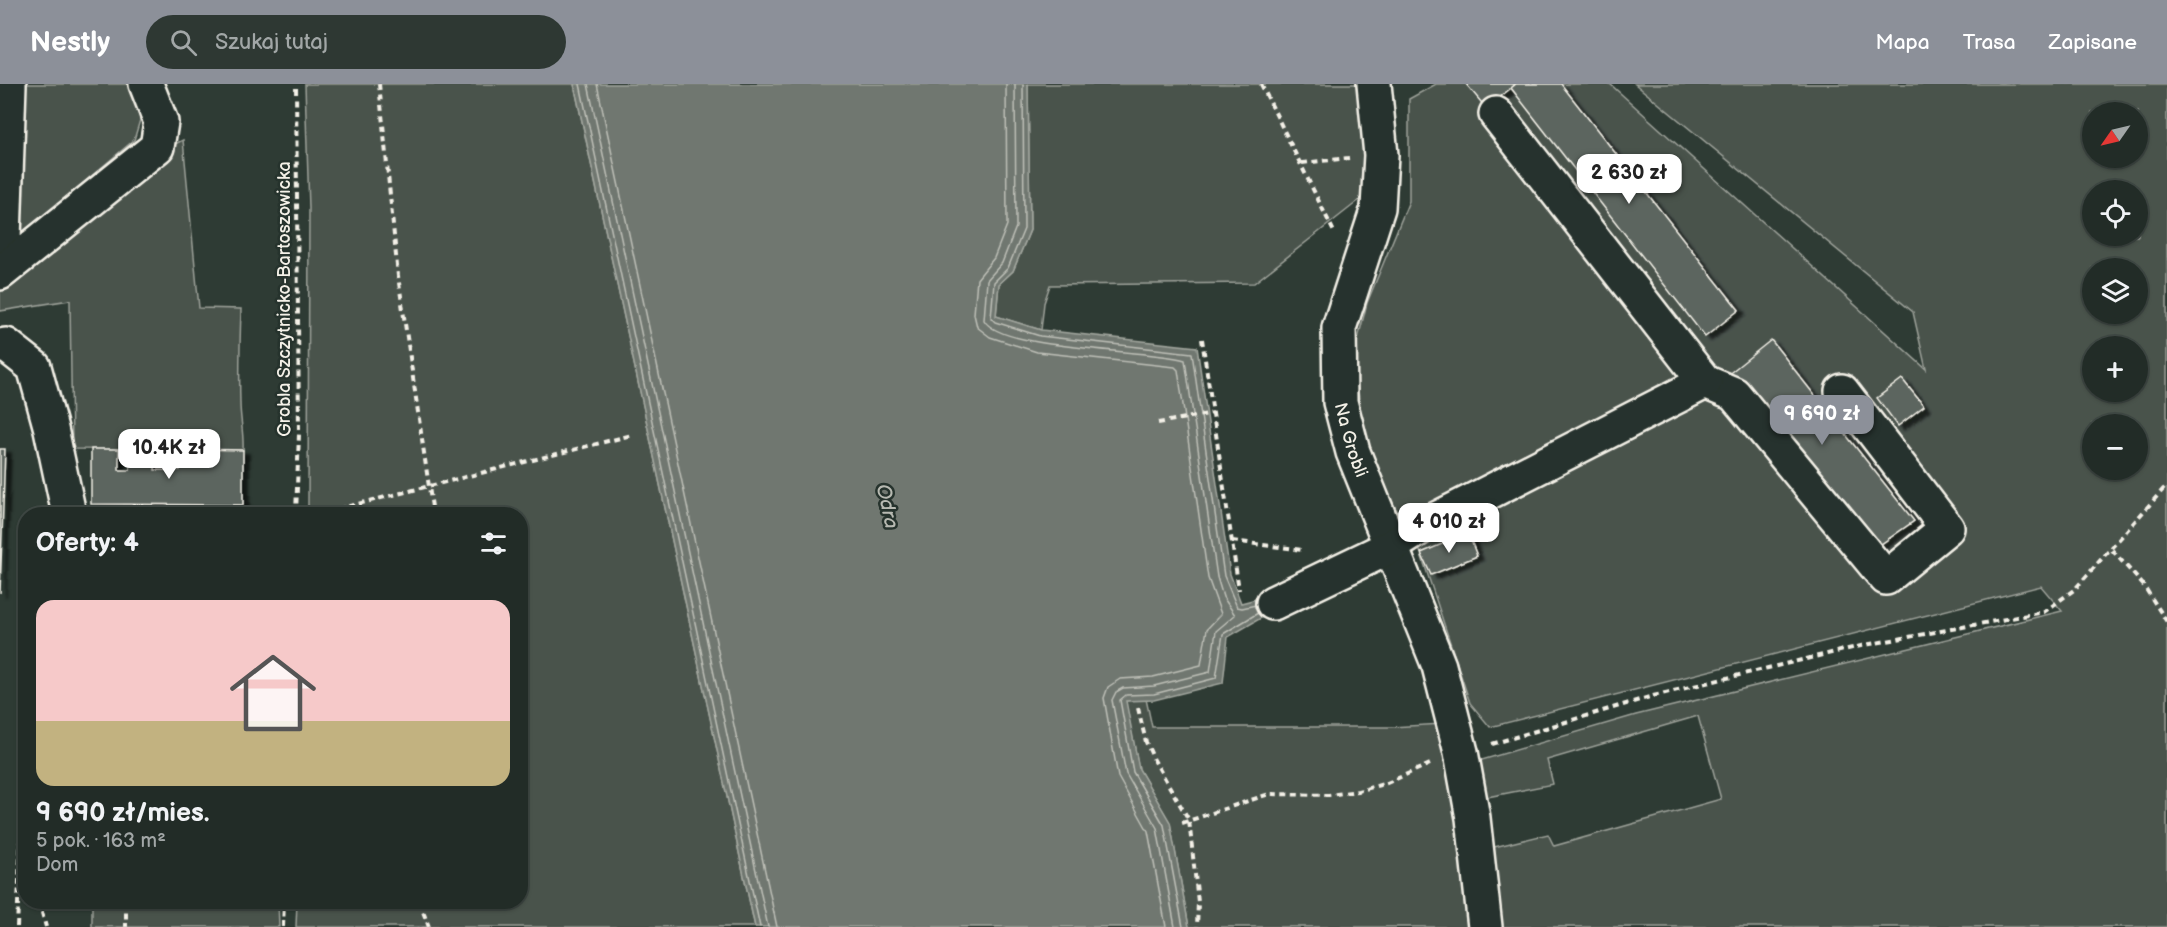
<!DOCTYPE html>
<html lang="pl">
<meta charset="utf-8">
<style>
:root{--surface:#222c27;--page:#2e3833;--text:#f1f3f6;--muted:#a2a7a7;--line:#3f4844;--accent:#8c9099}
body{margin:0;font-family:"Balsamiq Sans",sans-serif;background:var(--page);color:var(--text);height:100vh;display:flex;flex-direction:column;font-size:22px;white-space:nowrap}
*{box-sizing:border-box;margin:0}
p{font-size:20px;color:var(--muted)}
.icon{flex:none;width:33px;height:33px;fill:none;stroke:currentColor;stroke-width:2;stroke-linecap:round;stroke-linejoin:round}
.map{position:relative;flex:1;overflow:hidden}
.sheet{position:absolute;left:18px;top:423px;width:510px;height:402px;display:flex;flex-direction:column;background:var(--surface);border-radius:24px;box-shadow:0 2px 4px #0004,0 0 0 2px var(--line)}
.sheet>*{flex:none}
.needle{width:39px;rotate:236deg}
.controls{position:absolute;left:2082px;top:18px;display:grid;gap:12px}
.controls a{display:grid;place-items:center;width:66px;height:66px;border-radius:50%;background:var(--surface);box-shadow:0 2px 4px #0004,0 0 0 2px var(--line);font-size:30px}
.price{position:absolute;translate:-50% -51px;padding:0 14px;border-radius:12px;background:#fff;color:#222;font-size:20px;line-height:39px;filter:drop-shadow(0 2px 3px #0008)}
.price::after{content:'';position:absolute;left:50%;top:36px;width:18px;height:14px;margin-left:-9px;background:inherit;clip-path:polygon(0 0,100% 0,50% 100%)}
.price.selected{background:var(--accent);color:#fff}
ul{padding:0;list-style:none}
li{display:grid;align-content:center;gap:12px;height:318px;padding:0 18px}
li span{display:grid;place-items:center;height:186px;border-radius:18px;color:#555}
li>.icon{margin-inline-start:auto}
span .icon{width:108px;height:108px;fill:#fffc;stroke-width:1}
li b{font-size:26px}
h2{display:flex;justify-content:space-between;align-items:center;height:72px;padding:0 18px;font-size:26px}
header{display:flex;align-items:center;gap:36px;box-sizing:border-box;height:84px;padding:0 30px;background:var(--accent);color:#fff}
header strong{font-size:28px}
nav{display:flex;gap:33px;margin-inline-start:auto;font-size:21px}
.search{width:420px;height:54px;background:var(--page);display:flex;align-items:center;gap:15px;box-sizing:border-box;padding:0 21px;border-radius:33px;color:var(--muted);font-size:22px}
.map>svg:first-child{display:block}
.green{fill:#48524c;stroke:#9ea29a;stroke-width:1.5;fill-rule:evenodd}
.water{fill:#6f7770;stroke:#a4a8a0;stroke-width:1.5}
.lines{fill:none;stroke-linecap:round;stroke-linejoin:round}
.shore{stroke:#bfc0b8;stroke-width:1.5}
.building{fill:#5c655e;stroke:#f4f1e8;stroke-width:1.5;filter:url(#shadow)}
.minor-casing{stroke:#f4f1e8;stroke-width:38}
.path{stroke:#f4f1e8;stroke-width:4;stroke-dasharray:6 4.5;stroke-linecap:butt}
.minor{stroke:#26332d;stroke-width:33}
.labels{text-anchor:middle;stroke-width:5;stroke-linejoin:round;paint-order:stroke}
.street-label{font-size:18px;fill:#f4f1e8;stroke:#26332d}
.water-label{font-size:20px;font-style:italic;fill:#b8bab2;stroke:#26332d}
</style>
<header>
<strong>Nestly</strong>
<div class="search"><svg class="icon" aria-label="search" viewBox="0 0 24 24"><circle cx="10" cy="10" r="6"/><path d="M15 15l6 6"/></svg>Szukaj tutaj</div>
<nav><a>Mapa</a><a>Trasa</a><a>Zapisane</a></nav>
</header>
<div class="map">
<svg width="2167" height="843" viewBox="0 0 2167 843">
<defs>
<filter id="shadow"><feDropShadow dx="6" dy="4" stdDeviation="1.5" flood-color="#0009"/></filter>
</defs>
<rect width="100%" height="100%" fill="#2e3b34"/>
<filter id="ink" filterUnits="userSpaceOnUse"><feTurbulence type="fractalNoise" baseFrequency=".0167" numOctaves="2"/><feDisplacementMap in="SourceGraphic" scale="12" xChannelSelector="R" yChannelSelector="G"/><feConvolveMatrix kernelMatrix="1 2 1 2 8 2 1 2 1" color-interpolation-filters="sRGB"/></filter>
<g filter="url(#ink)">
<!-- green -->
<g class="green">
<polygon points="25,0 130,0 140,36 134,56 18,154"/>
<polygon points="305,0 574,0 755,843 296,843 297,818 520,818 520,430 308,430 309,124"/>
<polygon points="1028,0 1362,0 1366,111 1254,199 1050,201 1044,219 1041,246 996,232 999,200 1013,187 1030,146"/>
<path d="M1436,0h174l316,285 -13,-57 -278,-228h532v843h-665l-8,-80 54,-13 6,12 167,-47 -23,-83 -151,44 6,24 -71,14 -7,-36 161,-47 426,-104 -21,-25 -551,141 -20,-24 -51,-155 -31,-53 -26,-70 -8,-70 13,-52 42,-102v-102zM2092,28h46v46h-46zM2092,106h46v46h-46zM2092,184h46v46h-46zM2092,262h46v46h-46zM2092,340h46v46h-46z"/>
<path d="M183,56l16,168 42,1c-1,31 -2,63 -1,94 0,16 4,30 3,47l-171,-1 -2,-149 -70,11v-22l167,-141z"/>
<polygon points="1146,615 1152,643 1391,643 1443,640 1477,843 1189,843 1170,739 1139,685 1125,617"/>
<polygon points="92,818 278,818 279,843 92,843"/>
</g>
<!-- water -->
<polygon class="water" points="574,0 1028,0 1030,146 1013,187 999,200 996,232 1041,246 1197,263 1230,490 1241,519 1268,512 1275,526 1228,553 1223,599 1154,616 1126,617 1139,685 1170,738 1189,843 755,843"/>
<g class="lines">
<!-- shore -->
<g class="shore">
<polyline points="580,0 760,843"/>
<polyline points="588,0 768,843"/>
<polyline points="597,0 777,843"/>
<polyline points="1006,0 1007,141 994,174 977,195 974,230 977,243 990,253 1037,268 1175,283 1178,286 1208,494 1221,530 1207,545 1201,581 1153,593 1120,595 1108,603 1104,614 1118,693 1148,747 1166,843"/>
<path d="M1015,0l1,143 -14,36 -15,17 -3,40c17,31 164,29 201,40l32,217 6,20 12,18 -19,16 -6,41 -56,14 -31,2 -7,4 -4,8 14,74 31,54 18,99"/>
<polyline points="1023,0 1024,145 1008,184 994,198 991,234 995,238 1040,252 1192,269 1224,492 1237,523 1242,524 1256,521"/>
<polyline points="1183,843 1164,741 1133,688 1120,616 1126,611 1154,610 1216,594 1223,550 1258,529"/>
</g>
</g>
<!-- building -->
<g class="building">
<polygon points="1466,0 1516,0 1486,24"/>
<polygon points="1516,0 1561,0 1739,226 1705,253 1511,4"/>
<polygon points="1771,256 1914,437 1871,467 1731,288"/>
<polygon points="1902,295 1924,322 1898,342 1877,314"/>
<polygon points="0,365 5,365 0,509"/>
<polygon points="91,365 119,365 119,386 130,386 130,374 155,374 155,386 166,386 166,374 169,374 168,386 180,386 179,375 190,374 190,365 243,366 243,421 91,420"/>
<polygon points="1468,449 1477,472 1431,491 1421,469"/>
</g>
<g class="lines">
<!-- minor casing -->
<g class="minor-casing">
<g id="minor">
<path id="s1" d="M1374,0l7,71 -3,53 -39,120 1,74 13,50 86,214 22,86 12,66 12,109"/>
<polyline points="3,186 9,0"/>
<polyline points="0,189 157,63 161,38 146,0"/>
<polyline points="0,262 6,261 34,283 51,345 69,430"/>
<polyline points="1705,298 1734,310 1886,494 1947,444 1842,307"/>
<polyline points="1273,519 1392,462 1423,442 1705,298 1496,30"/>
</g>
</g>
<!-- path -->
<g class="path">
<polyline points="379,0 398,192 433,430"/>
<polyline points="1261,0 1334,148"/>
<polyline points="1302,79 1349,74"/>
<polyline points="1202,255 1239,506"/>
<polyline points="1158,339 1213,329"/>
<polyline points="296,430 299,350 296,0"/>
<polyline points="318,430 632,351"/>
<polyline points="1232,457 1303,466"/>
<polyline points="2112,466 2144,502 2167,538"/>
<polyline points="1138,624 1146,658 1154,676 1189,736 1198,818 1197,843"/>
<polyline points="1492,660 1653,612 1768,584 1865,561 2044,528 2075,505 2167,401"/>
<polyline points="1182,739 1269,710 1329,711 1358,707 1387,699 1430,680"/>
<polyline points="39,818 46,843"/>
<polyline points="126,818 126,843"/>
<polyline points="422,818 422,825 429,843"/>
<polyline points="17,843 26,634"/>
<polyline points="283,843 284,818"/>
</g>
<!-- minor -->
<use href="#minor" class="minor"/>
</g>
</g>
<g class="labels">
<!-- street labels -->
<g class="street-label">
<text transform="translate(284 215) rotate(-90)" y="6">Grobla Szczytnicko-Bartoszowicka</text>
<text dy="6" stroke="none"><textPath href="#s1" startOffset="364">Na Grobli</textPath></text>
</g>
<!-- water labels -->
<g class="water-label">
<text transform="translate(888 422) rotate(78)" y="7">Odra</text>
</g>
</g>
</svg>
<div class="controls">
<a><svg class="needle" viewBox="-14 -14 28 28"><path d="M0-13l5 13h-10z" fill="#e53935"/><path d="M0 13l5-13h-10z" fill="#a2a7a7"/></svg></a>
<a><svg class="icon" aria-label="locate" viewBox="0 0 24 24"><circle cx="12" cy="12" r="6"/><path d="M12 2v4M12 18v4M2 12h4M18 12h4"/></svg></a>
<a><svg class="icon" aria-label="layers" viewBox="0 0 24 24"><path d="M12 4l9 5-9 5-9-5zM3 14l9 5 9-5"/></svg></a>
<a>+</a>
<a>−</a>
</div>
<b class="price" style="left:1629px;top:121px">2 630 zł</b>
<b class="price selected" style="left:1822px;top:362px">9 690 zł</b>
<b class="price" style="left:169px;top:396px">10.4K zł</b>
<b class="price" style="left:1449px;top:470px">4 010 zł</b>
<section class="sheet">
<h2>Oferty: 4<svg class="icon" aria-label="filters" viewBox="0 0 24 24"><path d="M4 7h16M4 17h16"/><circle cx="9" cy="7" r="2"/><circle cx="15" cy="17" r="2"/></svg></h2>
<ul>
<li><span style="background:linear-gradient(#f6c9c9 65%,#c2b280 0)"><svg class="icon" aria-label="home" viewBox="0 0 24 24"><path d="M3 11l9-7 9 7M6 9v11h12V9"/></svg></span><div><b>9 690 zł/mies.</b><p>5 pok. · 163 m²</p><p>Dom</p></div></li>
</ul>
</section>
</div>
